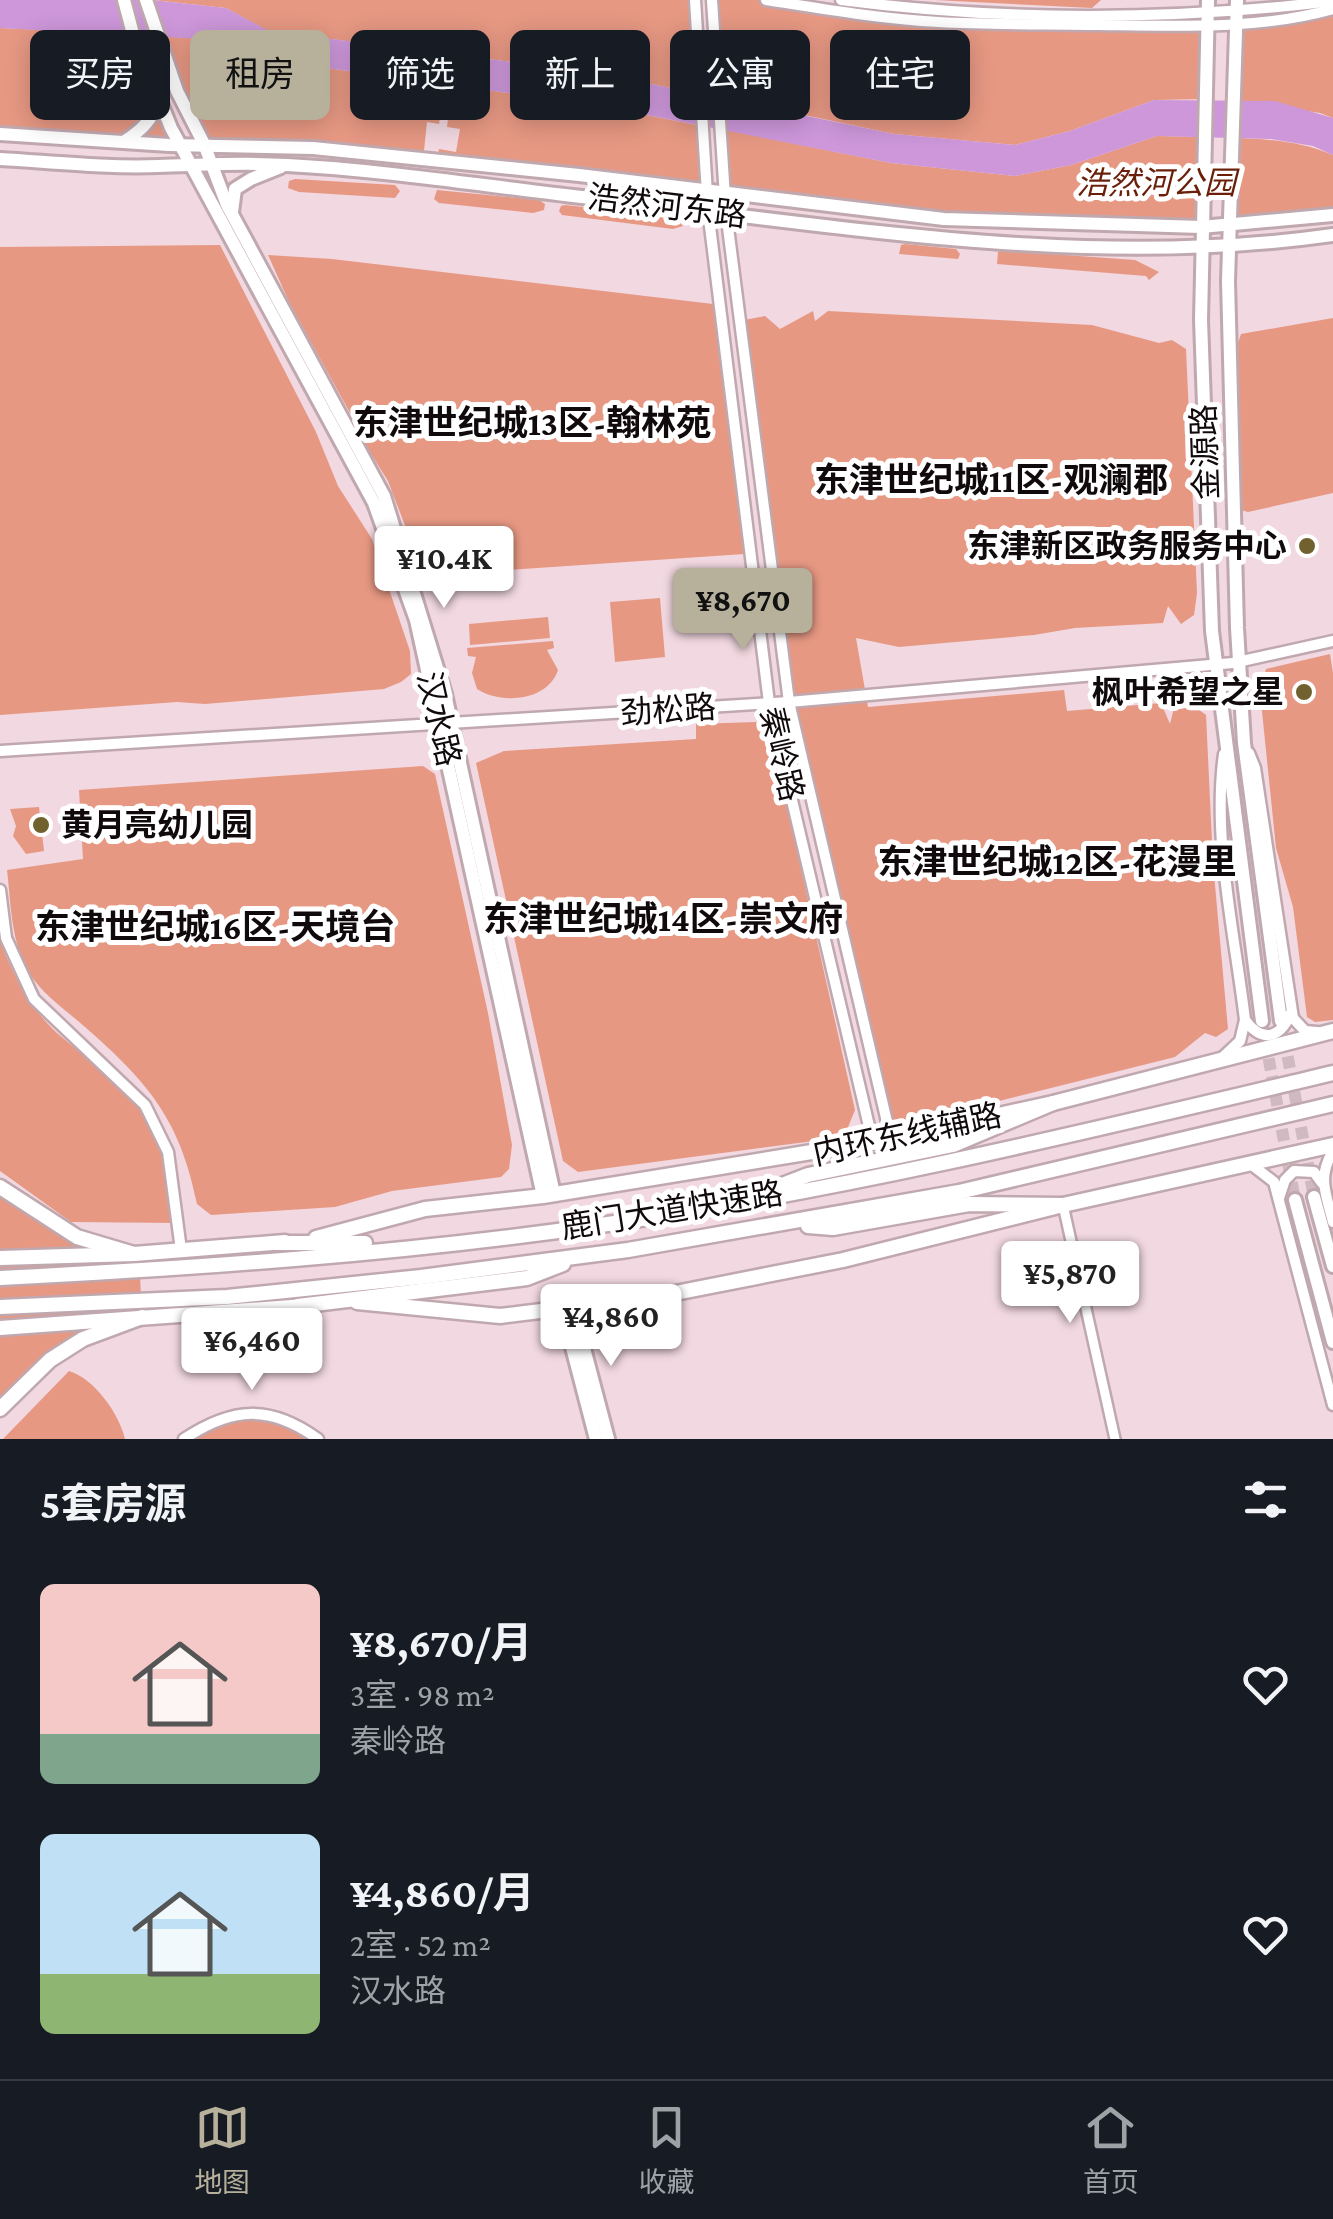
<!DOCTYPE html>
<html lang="zh">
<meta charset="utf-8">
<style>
:root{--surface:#171b24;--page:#20242c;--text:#f1f3f6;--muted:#9ea1a6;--line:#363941;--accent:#b7b19c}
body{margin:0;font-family:"Crimson Pro","Noto Sans SC",serif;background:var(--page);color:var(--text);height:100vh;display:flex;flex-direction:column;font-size:38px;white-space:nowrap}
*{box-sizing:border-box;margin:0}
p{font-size:32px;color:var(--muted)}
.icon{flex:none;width:55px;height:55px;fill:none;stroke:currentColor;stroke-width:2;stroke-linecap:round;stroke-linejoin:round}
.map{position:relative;height:1439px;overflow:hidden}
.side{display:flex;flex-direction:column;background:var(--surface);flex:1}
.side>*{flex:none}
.top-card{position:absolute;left:30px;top:30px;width:1275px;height:90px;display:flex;gap:20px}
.price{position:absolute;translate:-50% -85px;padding:0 22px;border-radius:10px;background:#fff;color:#222;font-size:32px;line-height:65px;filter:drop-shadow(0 2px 5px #0008)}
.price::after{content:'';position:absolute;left:50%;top:60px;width:30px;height:22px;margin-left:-15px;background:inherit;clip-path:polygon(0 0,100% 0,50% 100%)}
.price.current{background:var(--accent);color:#111}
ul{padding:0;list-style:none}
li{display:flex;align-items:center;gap:30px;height:250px;padding:0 40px}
li span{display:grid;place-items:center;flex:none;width:280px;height:200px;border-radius:15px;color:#555}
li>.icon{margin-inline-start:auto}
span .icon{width:120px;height:120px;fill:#fffc;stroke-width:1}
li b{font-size:42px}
h2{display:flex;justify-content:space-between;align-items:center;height:120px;padding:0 40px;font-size:42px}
.tag{padding:0 35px;border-radius:15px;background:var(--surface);box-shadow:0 5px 25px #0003;font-size:35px;line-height:90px}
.tag.current{background:var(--accent);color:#111}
.dock{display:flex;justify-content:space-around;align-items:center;height:140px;border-top:2px solid var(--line);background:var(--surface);font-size:28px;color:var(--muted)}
.dock a{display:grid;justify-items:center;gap:5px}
.dock .current{color:var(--accent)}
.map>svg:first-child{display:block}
.green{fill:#e69883}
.water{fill:#cd97da}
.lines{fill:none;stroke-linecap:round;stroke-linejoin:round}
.secondary-tunnel{stroke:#d0b9c0;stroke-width:12;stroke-dasharray:12 6;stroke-linecap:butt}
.minor-casing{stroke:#c0a8af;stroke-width:14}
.tertiary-casing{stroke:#c0a8af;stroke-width:15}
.secondary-casing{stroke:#c0a8af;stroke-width:18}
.primary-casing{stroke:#c0a8af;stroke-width:19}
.trunk-casing{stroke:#c0a8af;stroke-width:19}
.minor{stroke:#fff;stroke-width:9}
.tertiary{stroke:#fff;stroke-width:10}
.secondary{stroke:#fff;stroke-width:12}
.primary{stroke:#fff;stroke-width:14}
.trunk{stroke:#fff;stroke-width:14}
.poi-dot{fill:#70612e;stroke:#fff;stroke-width:4}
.labels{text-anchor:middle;stroke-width:10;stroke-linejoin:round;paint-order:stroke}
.park-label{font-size:32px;font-style:italic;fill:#6a1f09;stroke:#fff}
.street-label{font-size:32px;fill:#110a0c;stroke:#fff}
.poi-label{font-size:32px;font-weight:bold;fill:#110a0c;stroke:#fff;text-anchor:end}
.neighbourhood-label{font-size:35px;font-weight:bold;fill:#110a0c;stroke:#fff}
</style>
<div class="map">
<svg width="1333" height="1439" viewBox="0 0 1333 1439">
<rect width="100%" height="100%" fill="#f2d8e0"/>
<!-- green -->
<g class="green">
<polygon points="153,0 695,0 700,94 598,73 268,31 226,8"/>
<polygon points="712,0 787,0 938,22 1207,24 1206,99 1154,100 1070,131 1015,145 894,134 719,97"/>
<polygon points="935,0 1101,0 1092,8"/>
<polygon points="1333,9 1333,118 1320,113 1236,100 1237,24"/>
<polygon points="0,28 133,34 181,145 0,133"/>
<polygon points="157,36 220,40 261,59 596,105 702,126 706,192 437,163 439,149 456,152 460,129 447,127 449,109 442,107 439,124 427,122 423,160 204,144"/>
<polygon points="721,129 891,163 1015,176 1071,165 1157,136 1204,137 1201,227 1077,225 725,193"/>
<path d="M1233,138c35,1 68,3 100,17v60l-104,10z"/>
<polygon points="295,179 395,185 400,191 395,198 299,192 288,188 289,181"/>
<polygon points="437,190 539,200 545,204 544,210 533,213 439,203 434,199"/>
<polygon points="565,205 666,216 677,219 683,226 673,229 562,215 559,211 561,206"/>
<polygon points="905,244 956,249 960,254 958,259 899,254 901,245"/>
<polygon points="220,245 316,432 338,486 372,539 410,651 411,674 401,682 384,689 205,704 177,702 0,715 0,247"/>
<polygon points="1009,251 1135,260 1159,272 1149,280 1146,276 997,264 998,252"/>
<path d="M268,255l64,4 381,45 31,250 -250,17 -25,10 -22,-1c-8,-10 -18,-11 -28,-18l-31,-81 -35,-56 1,-5 -64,-116z"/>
<polygon points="813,311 815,321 828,311 1092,325 1159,343 1172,340 1186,349 1197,593 1194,615 1181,624 1168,606 1163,623 1075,628 1034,635 899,647 856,638 868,707 1064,690 1067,711 1161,703 1170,724 1174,708 1191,704 1206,715 1213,863 1228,1029 1216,1037 1205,1033 1175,1057 975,1107 977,1120 891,1139 789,702 739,321 765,316 780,329"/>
<polygon points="1333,318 1333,493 1248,512 1241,510 1238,343 1241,334"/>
<polygon points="660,598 665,657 615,662 610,602"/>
<polygon points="548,617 550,638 470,645 469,624"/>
<path d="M553,641l1,7 -7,2 11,20c-10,31 -56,35 -81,19l-5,-16 4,-16 -8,-1 -1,-8z"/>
<polygon points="1330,654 1333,673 1333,1020 1315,1022 1307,1017 1293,907 1276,848 1260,692 1266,669"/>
<polygon points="756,722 770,731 855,1110 844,1137 578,1172 563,1161 476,763 504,751 696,739 696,724"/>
<path d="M423,766l12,8 53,239 24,132 -3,24 -8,8 -109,14 -57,16 -124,8 -14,-11c-17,-84 -48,-121 -112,-177 -18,-16 -42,-32 -55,-53 -19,-30 -19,-70 -23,-104l76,-11 -4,-69z"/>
<polygon points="39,807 44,851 26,854 13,836 16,826 10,809"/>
<path d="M0,941c13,34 30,67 57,92 27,24 59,44 82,72 26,32 30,79 38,118l-106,-1 -71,-51z"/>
<polygon points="0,1193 139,1259 142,1313 98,1330 0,1402"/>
<path d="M69,1371c26,8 50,43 56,68h-122z"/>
<polygon points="256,1412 318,1439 184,1439 201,1428"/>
</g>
<!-- water -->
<polygon class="water" points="0,0 152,0 226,8 269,31 598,73 894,134 1015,145 1070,131 1154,100 1275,101 1333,118 1333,155 1313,146 1271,139 1157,136 1071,165 1015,176 891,163 596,105 261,59 220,40 0,28"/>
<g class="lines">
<!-- secondary-tunnel -->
<g class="secondary-tunnel">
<polyline points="1281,1021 1314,1197"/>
<polyline points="1262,1023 1295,1200"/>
</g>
<!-- minor casing -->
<g class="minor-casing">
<polyline id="minor" points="1063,1205 1115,1439"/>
</g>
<!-- tertiary casing -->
<g class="tertiary-casing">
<g id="tertiary">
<polyline points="695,0 708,210 769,703 873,1143"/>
<polyline points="712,0 726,212 789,702 891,1139"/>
<path d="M766,0c57,9 115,19 173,22 53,3 107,2 160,3 76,1 160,5 234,-16"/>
<path d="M841,0c161,21 331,21 492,1"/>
<polyline points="0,751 789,702 1233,663 1333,641"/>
<polyline points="1249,753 1255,768 1293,1018 1305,1031 1317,1032"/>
<polyline points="0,890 6,938 34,999 145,1105 168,1152 181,1250"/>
<path d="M1245,1020c17,23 35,19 46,-7"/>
<path d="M1223,1057l17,-16 5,-21c-10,-85 -33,-181 -21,-266"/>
<path d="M1333,1151c-16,27 -7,42 0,71"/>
<polyline points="1252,1165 1274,1182 1333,1405"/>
<polyline points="1279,1198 1285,1180 1294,1171 1314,1172 1322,1183"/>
<path d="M184,1439c48,-32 86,-35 134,0"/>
</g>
</g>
<!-- secondary casing -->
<g class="secondary-casing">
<g id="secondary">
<polyline points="124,0 133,34 171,128 374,503 416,620 543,1196"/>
<polyline points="146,0 177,91 204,144 227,205 384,496 445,694 554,1194"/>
<polyline points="1208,0 1201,320 1212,631 1262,1021"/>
<polyline points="1237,0 1228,281 1237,628 1244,743 1281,1021"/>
<polyline points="0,134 169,145 313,148 579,175 944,219 1201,227 1333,215"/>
<path d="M125,141c18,-12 27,-21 33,-41"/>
<path d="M0,159c52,3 106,9 159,7 42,-1 85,-4 128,-1 95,5 191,20 286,31 253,27 506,75 760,39"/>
<polyline points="232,212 235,189 251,179 281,167"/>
<polyline points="1314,1197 1333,1266"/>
<polyline points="1295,1200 1333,1342"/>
<polyline points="578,1307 585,1352 608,1439"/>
<polyline points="562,1309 596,1439"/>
</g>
</g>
<!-- primary casing -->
<g class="primary-casing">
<g id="primary">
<polyline points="316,1238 425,1209 543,1196 891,1139 1053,1103 1333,1031"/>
<polyline points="0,1258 134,1254 285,1242"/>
<polyline points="357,1302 500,1316 655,1297 843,1260 1063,1205 1333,1145"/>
<polyline points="0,1328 306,1306"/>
</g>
</g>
<!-- trunk casing -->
<g class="trunk-casing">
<g id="trunk">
<polyline points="782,1185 808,1175 953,1145 1053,1103"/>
<polyline points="0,1187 77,1237 134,1254"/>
<polyline points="808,1226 833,1228 969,1204 1063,1205"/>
<polyline points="276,1243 365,1243"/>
<path d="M0,1278c198,-10 397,-24 594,-52 249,-35 495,-95 739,-153"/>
<polyline points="298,1306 527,1278 563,1264"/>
<polyline points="0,1307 227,1297 421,1277 628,1250 959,1192 1333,1104"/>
<polyline points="0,1409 50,1360 83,1339 142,1317"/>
</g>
</g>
<!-- minor -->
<use href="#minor" class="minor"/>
<!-- tertiary -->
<use href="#tertiary" class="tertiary"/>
<!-- secondary -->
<use href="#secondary" class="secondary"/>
<!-- primary -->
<use href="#primary" class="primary"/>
<!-- trunk -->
<use href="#trunk" class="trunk"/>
</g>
<!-- markers -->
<g class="poi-dot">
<circle cx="1307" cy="546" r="10"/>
<circle cx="1304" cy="692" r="10"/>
<circle cx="41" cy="825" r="10"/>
</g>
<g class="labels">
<!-- park labels -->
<g class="park-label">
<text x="1156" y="194">浩然河公园</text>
</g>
<!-- street labels -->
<g class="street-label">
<text transform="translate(667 206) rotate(7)" y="11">浩然河东路</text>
<text transform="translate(1205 452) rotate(-92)" y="11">金源路</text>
<text transform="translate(668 710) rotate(-4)" y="11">劲松路</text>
<text transform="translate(439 719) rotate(77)" y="11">汉水路</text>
<text transform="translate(782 754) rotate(77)" y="11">秦岭路</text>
<text transform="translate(907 1134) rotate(-12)" y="11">内环东线辅路</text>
<text transform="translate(672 1210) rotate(-9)" y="11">鹿门大道快速路</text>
</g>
<!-- poi labels -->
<g class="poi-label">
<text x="1287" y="557">东津新区政务服务中心</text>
<text x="1284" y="703">枫叶希望之星</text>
<text x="61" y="836" text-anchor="start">黄月亮幼儿园</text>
</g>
<!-- neighbourhood labels -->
<g class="neighbourhood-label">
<text x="532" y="435">东津世纪城13区-翰林苑</text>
<text x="991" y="492">东津世纪城11区-观澜郡</text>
<text x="1057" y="874">东津世纪城12区-花漫里</text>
<text x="663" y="931">东津世纪城14区-崇文府</text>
<text x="215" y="939">东津世纪城16区-天境台</text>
</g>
</g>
</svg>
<b class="price" style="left:444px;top:611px">¥10.4K</b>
<b class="price current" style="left:743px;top:653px">¥8,670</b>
<b class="price" style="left:1070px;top:1326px">¥5,870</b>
<b class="price" style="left:611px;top:1369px">¥4,860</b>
<b class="price" style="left:252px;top:1393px">¥6,460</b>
<div class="top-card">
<a class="tag">买房</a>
<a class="tag current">租房</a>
<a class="tag">筛选</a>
<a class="tag">新上</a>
<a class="tag">公寓</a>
<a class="tag">住宅</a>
</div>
</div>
<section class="side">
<h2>5套房源<svg class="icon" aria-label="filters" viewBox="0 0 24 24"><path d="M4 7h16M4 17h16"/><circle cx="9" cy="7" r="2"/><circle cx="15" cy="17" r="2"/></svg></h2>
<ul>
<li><span style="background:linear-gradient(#f6c9c9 75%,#7fa58c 0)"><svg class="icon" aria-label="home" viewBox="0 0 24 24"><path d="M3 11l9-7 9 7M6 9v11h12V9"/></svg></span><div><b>¥8,670/月</b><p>3室 · 98 m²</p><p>秦岭路</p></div><svg class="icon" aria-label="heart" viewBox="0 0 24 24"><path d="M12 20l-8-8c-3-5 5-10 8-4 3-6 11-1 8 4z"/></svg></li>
<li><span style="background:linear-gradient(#bfe0f5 70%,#8fb573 0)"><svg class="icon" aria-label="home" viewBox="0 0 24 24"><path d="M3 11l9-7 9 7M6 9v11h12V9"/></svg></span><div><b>¥4,860/月</b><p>2室 · 52 m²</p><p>汉水路</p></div><svg class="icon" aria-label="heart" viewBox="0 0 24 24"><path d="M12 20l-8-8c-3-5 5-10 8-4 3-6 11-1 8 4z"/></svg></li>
</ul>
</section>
<nav class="dock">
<a class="current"><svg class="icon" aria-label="map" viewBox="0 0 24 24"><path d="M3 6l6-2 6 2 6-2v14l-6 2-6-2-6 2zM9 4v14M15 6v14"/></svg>地图</a>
<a><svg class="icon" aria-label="saved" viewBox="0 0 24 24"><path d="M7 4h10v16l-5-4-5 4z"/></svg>收藏</a>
<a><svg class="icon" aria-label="home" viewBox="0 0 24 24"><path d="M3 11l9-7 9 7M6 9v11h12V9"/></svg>首页</a>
</nav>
